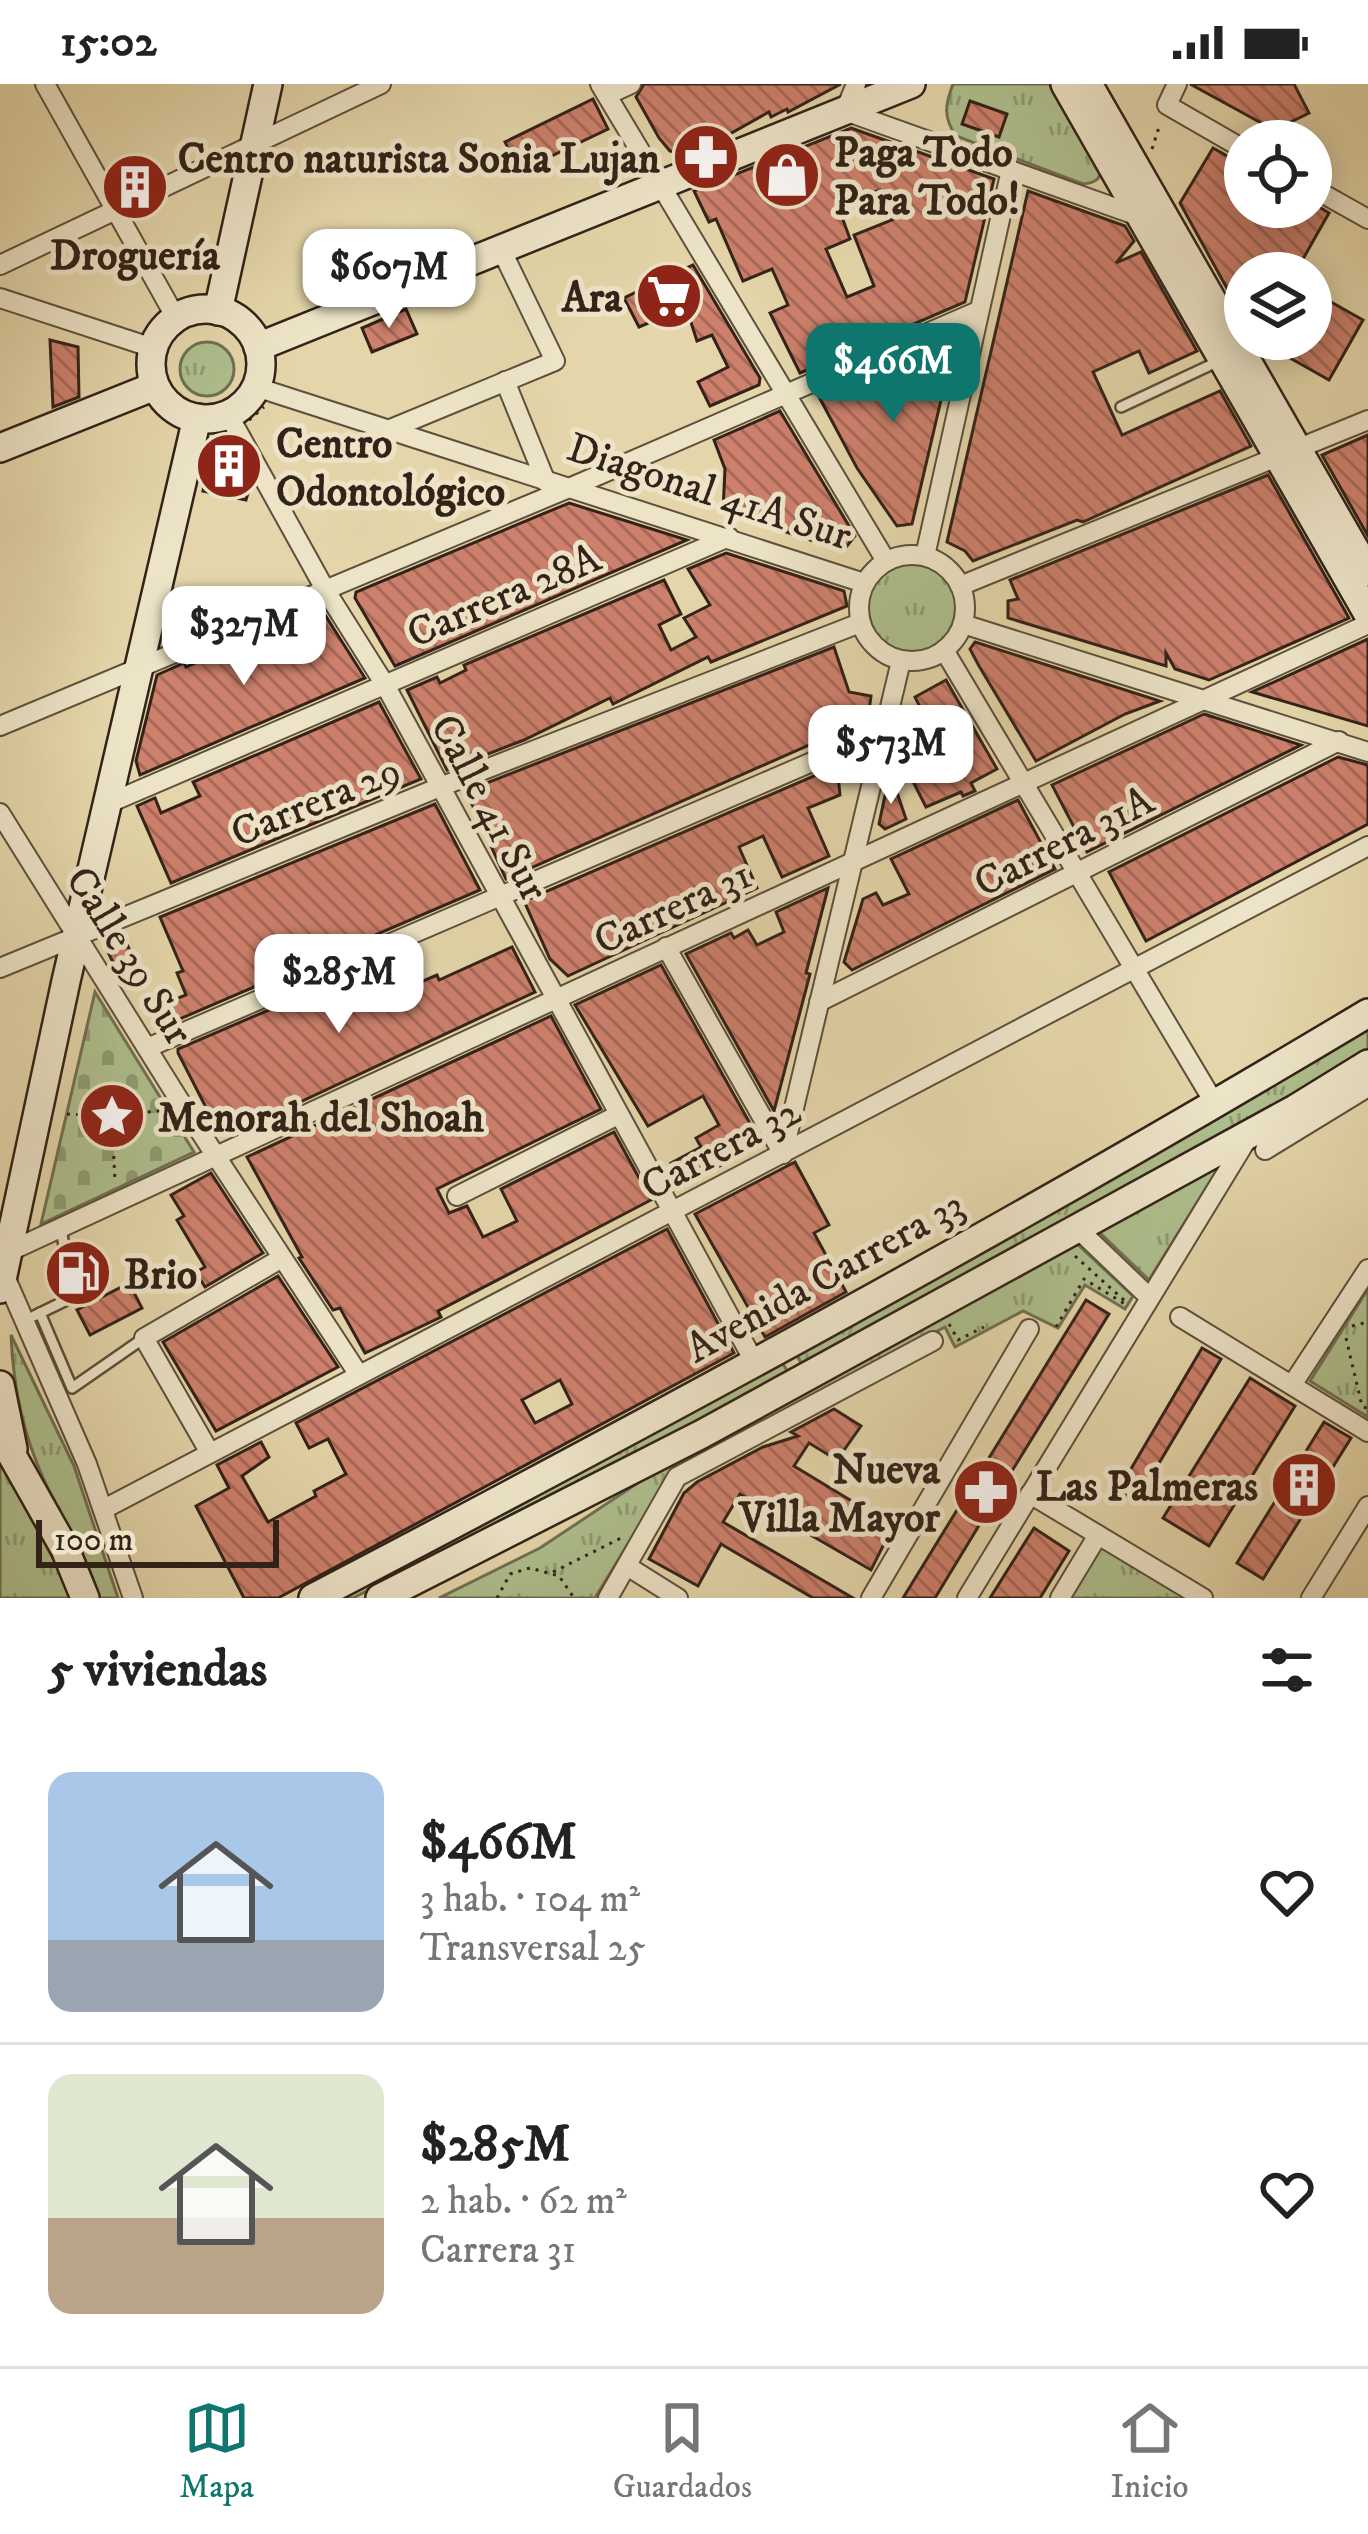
<!DOCTYPE html>
<html lang="es">
<meta charset="utf-8">
<style>
:root{--surface:#fff;--page:#f2f2f2;--text:#222;--muted:#767676;--line:#e0e0e0;--accent:#0f766e}
body{margin:0;font-family:"IM FELL DW Pica",serif;background:var(--page);color:var(--text);height:100vh;display:flex;flex-direction:column;font-size:45px;white-space:nowrap}
*{box-sizing:border-box;margin:0}
p{font-size:39px;color:var(--muted)}
.icon{flex:none;width:66px;height:66px;fill:none;stroke:currentColor;stroke-width:2;stroke-linecap:round;stroke-linejoin:round}
.map{position:relative;height:1514px;overflow:hidden}
.details{display:flex;flex-direction:column;background:var(--surface);flex:1}
.details>*{flex:none}
.tools{position:absolute;left:1224px;top:36px;display:grid;gap:24px}
.tools a{display:grid;place-items:center;width:108px;height:108px;border-radius:50%;background:var(--surface);box-shadow:0 6px 30px #0003;font-size:60px}
.scale{position:absolute;left:36px;bottom:30px;width:243px;box-sizing:border-box;padding-left:12px;border:6px solid #322218;border-top:0;font-size:33px;line-height:42px;white-space:nowrap;color:#322218;-webkit-text-stroke:9px #ede4c8;paint-order:stroke}
.price{position:absolute;translate:-50% -102px;padding:0 27px;border-radius:24px;background:#fff;color:#222;font-size:39px;line-height:78px;filter:drop-shadow(0 3px 6px #0008)}
.price::after{content:'';position:absolute;left:50%;top:72px;width:36px;height:27px;margin-left:-18px;background:inherit;clip-path:polygon(0 0,100% 0,50% 100%)}
.price.on{background:var(--accent);color:#fff}
ul{padding:0;list-style:none}
li{display:flex;align-items:center;gap:36px;height:300px;padding:0 48px}
li+li{border-top:3px solid var(--line)}
li span{display:grid;place-items:center;flex:none;width:336px;height:240px;border-radius:24px;color:#555}
li>.icon{margin-inline-start:auto}
span .icon{width:144px;height:144px;fill:#fffc;stroke-width:1}
li b{font-size:51px}
h2{display:flex;justify-content:space-between;align-items:center;height:144px;padding:0 48px;font-size:51px}
.status{display:flex;justify-content:space-between;align-items:center;height:84px;padding:0 60px;background:var(--surface);direction:ltr}
.status svg{height:33px;fill:currentColor}
.tabs{display:flex;justify-content:space-around;align-items:center;height:168px;border-top:3px solid var(--line);background:var(--surface);font-size:33px;color:var(--muted)}
.tabs a{display:grid;justify-items:center;gap:6px}
.tabs .on{color:var(--accent)}
.map>svg:first-child{display:block}
.grass{fill:url(#grass-tufts);stroke:#707052;stroke-width:3}
.cemetery{fill:url(#cemetery-stones);stroke:#707052;stroke-width:3}
.building{fill:url(#building-back-hatch);stroke:#322218;stroke-width:3;fill-rule:evenodd}
.lines{fill:none;stroke-linecap:round;stroke-linejoin:round}
.lane-casing{stroke:#5e4f3c;stroke-width:14}
.street-casing{stroke:#5e4f3c;stroke-width:22}
.secondary-casing{stroke:#322218;stroke-width:32}
.path{stroke:#322218;stroke-width:3;stroke-dasharray:3 6;stroke-linecap:butt}
.lane{stroke:#ede4c8;stroke-width:9}
.street{stroke:#ede4c8;stroke-width:18}
.secondary{stroke:#ede4c8;stroke-width:27}
.labels{text-anchor:middle;stroke-width:10;stroke-linejoin:round;paint-order:stroke}
.poi-label{font-size:42px;font-weight:bold;fill:#322218;stroke:#ede4c8;text-anchor:start}
.street-label{font-size:42px;fill:#322218;stroke:#ede4c8}
</style>
<div class="status"><b>15:02</b><svg viewBox="0 0 49 12"><path d="M0 12V9h3v3zM5 12V6h3v6zM10 12V3h3v9zM15 12V0h3v12zM26 1h20v11H26zM47 4h2v5h-2z"/></svg></div>
<div class="map">
<svg width="1368" height="1514" viewBox="0 0 1368 1514">
<defs>
<pattern id="grass-tufts" width="24" height="20" patternUnits="userSpaceOnUse" patternTransform="scale(3)"><rect width="24" height="20" fill="#aebf8d"/><path d="M3 7l-1-3M5 7V3M7 7l1-3M15 17l-1-3M17 17v-4M19 17l1-3" fill="none" stroke="#8e9b72"/></pattern>
<pattern id="cemetery-stones" width="16" height="16" patternUnits="userSpaceOnUse" patternTransform="scale(3)"><rect width="16" height="16" fill="#aebf8d"/><path d="M2 7V4a2 2 0 0 1 4 0v3zM10 15v-3a2 2 0 0 1 4 0v3z" fill="#8e9b72"/></pattern>
<pattern id="building-back-hatch" width="6" height="6" patternUnits="userSpaceOnUse" patternTransform="scale(3)"><rect width="6" height="6" fill="#cd806c"/><path d="M-1 5l2 2M0 0l6 6M5-1l2 2" fill="none" stroke="#a76858"/></pattern>
</defs>
<rect width="100%" height="100%" fill="#e4d6aa"/>
<filter id="stains"><feTurbulence type="fractalNoise" baseFrequency=".00167" numOctaves="4"/><feColorMatrix values="0 0 0 0 .2 0 0 0 0 .09 0 0 0 0 .02 0 0 0 .5 -.17"/></filter>
<radialGradient id="worn" r=".72"><stop offset=".6" stop-color="#630" stop-opacity="0"/><stop offset="1" stop-color="#630" stop-opacity=".3"/></radialGradient>
<!-- grass -->
<g class="grass">
<path d="M953,0h97l51,84c0,12 -7,15 -18,16l-127,-48c-13,-19 -11,-31 -3,-52z"/>
<circle cx="207" cy="285" r="27"/>
<circle cx="912" cy="524" r="44"/>
<polygon points="1368,939 1368,972 805,1285 794,1267"/>
<polygon points="1222,1078 1149,1196 1097,1146"/>
<polygon points="1075,1158 1133,1212 1125,1225 1085,1201 1058,1244 1023,1227 955,1263 945,1243 671,1389 595,1514 439,1514 540,1464 680,1371"/>
<polygon points="1368,1205 1368,1333 1310,1297"/>
<path d="M11,1251l63,131 44,132h-19c-11,-42 -37,-79 -55,-118 -21,-46 -31,-95 -33,-145z"/>
<polygon points="780,1275 791,1293 353,1514 338,1514"/>
<polygon points="0,1376 64,1495 71,1514 0,1514"/>
<polygon points="1097,1461 1187,1514 1065,1514"/>
</g>
<!-- cemetery -->
<polygon class="cemetery" points="95,908 194,1068 41,1140"/>
<!-- building -->
<g class="building">
<polygon points="644,0 841,0 788,28 787,25 771,33 769,28 726,52 676,68 670,67 659,54 636,13"/>
<polygon points="1190,0 1294,0 1309,29 1274,46"/>
<polygon points="593,15 608,45 520,87 505,58"/>
<polygon points="970,17 1007,30 999,53 962,40"/>
<path d="M851,44l143,51 -29,123 -165,71 -30,-60 18,-8 -16,-36 -29,12 -27,-62 -7,3 -15,-31zM880,106l12,30 -38,15 20,51 -27,11 -21,-48 24,-10 -12,-33z"/>
<polygon points="1213,64 1245,82 1245,123 1311,123 1311,118 1329,129 1295,189 1245,189 1245,237 1180,119"/>
<polygon points="1028,107 1125,142 1134,157 1116,179 1141,168 1197,267 1149,289 1139,267 1093,288 1122,351 1220,307 1251,362 1083,438 1077,436 973,477 965,467 947,458"/>
<polygon points="693,181 760,294 759,301 710,322 698,298 728,283 712,251 697,257 686,223 639,243 624,214"/>
<polygon points="1324,214 1363,236 1329,296 1290,274 1301,255 1311,255 1311,238"/>
<polygon points="406,225 417,250 372,268 362,244"/>
<polygon points="956,252 912,440 897,442 857,384 818,311"/>
<polygon points="50,256 78,263 79,313 53,323"/>
<polygon points="780,327 855,452 843,467 723,427 725,385 714,356"/>
<polygon points="1368,351 1368,452 1322,371"/>
<polygon points="230,361 251,399 246,416 203,407 211,365"/>
<polygon points="1268,391 1349,534 1209,596 1175,585 1166,569 1166,582 1008,534 1008,517 1018,515 1010,496"/>
<polygon points="569,419 687,456 395,582 355,514 356,508"/>
<polygon points="726,469 844,507 847,522 711,578 708,573 613,620 610,614 524,656 447,686 407,606 437,593 440,599 466,586 464,581 664,496 681,530 659,541 671,566 696,553 684,534 710,521 688,485"/>
<polygon points="320,523 365,594 140,691 136,677 157,591 184,579 186,583"/>
<polygon points="1368,555 1368,642 1252,608"/>
<polygon points="975,558 1160,617 1125,630 1036,677 979,582 970,565"/>
<polygon points="834,563 849,608 871,612 868,635 506,795 466,707"/>
<polygon points="946,596 997,685 971,699 975,707 963,712 961,708 926,723 898,668 902,648 920,652 908,630 920,623 915,613"/>
<polygon points="379,618 421,695 171,799 137,722 155,714 161,729 200,712 193,698"/>
<polygon points="1204,630 1301,661 1087,768 1052,701"/>
<polygon points="1338,673 1368,681 1368,740 1146,857 1109,788"/>
<polygon points="837,682 840,711 808,724 829,772 782,793 763,752 739,763 757,804 568,892 550,875 524,817"/>
<polygon points="890,688 906,735 885,745 879,740"/>
<polygon points="1018,716 1055,785 852,886 844,878 863,815 876,809 883,821 909,810 891,775"/>
<polygon points="435,720 480,806 175,937 168,918 186,911 177,889 183,887 160,833"/>
<polygon points="828,804 806,889 810,890 774,1027 686,870 731,849 734,854 748,846 757,861 784,848 776,828"/>
<polygon points="125,855 141,894 124,901 108,868 113,860"/>
<polygon points="512,863 535,908 234,1049 227,1050 217,1045 178,969 178,965 380,878 395,909 437,891 439,896"/>
<polygon points="661,881 761,1059 684,1102 671,1079 701,1063 696,1054 719,1041 703,1012 648,1042 575,921"/>
<polygon points="551,932 601,1025 437,1105 449,1129 467,1122 483,1153 517,1137 501,1105 614,1048 651,1116 438,1227 441,1233 365,1269 340,1224 333,1226 299,1174 302,1173 247,1073"/>
<polygon points="795,1078 829,1141 814,1149 846,1208 765,1253 695,1130"/>
<polygon points="211,1089 263,1169 205,1203 196,1188 205,1183 177,1136 184,1132 171,1111"/>
<path d="M667,1145l67,124 -456,245h-34l-48,-92 33,-18 -12,-23 44,-23 8,15 -27,19 26,46 48,-26 -2,-5 32,-17 -18,-35 -19,9 -13,-25zM560,1296l12,24 -37,19 -13,-23z"/>
<polygon points="278,1192 338,1283 216,1347 163,1258"/>
<polygon points="129,1199 142,1224 90,1251 77,1226"/>
<polygon points="1086,1216 1109,1230 1002,1403 996,1399 982,1421 989,1425 935,1514 903,1514"/>
<polygon points="1202,1264 1221,1275 1136,1418 1118,1407"/>
<polygon points="1250,1294 1295,1322 1209,1462 1163,1434"/>
<polygon points="834,1325 861,1342 837,1376 809,1359 794,1382 893,1442 871,1486 740,1410 723,1438 853,1514 813,1514 721,1460 698,1502 649,1475 684,1409 697,1398 763,1363 798,1352 791,1348"/>
<polygon points="1324,1338 1351,1354 1263,1495 1237,1479"/>
<polygon points="1034,1444 1069,1467 1040,1514 990,1514"/>
</g>
<g class="lines">
<!-- lane casing -->
<g class="lane-casing">
<g id="lane">
<polyline points="1121,323 1217,278"/>
<polyline points="61,1145 68,1184"/>
<polyline points="40,1229 72,1304 144,1254"/>
<polyline points="34,1232 73,1213 71,1201"/>
</g>
</g>
<!-- street casing -->
<g class="street-casing">
<g id="street">
<polyline points="45,0 176,234"/>
<polyline points="600,0 886,477"/>
<polyline points="856,0 845,27 1141,133"/>
<polyline points="1177,0 1167,21 1245,66"/>
<polyline points="607,11 631,0"/>
<polyline points="1311,103 1368,135"/>
<polyline points="0,181 381,0"/>
<polyline points="0,214 153,264"/>
<polyline points="505,297 546,398"/>
<polyline points="256,303 864,499"/>
<polyline points="228,330 326,507 384,599 755,1279"/>
<polyline points="388,346 555,277 501,165"/>
<circle cx="912" cy="524" r="53"/>
<polyline points="925,472 1011,86"/>
<polyline points="960,502 1368,336"/>
<polyline points="963,540 1368,668"/>
<polyline points="944,566 1215,1020"/>
<polyline points="0,642 569,404 978,227"/>
<polyline points="107,720 729,453"/>
<polyline points="0,729 178,1014 359,1291"/>
<polyline points="666,863 783,1070"/>
<polyline points="0,884 440,703 860,539"/>
<polyline points="819,918 1339,657"/>
<polyline points="147,964 884,647"/>
<polyline points="1265,1066 1368,1003"/>
<polyline points="783,1070 901,577"/>
<polyline points="457,1112 618,1031"/>
<polyline points="1078,1145 1149,1213"/>
<polyline points="6,1169 1368,540"/>
<polyline points="4,1190 87,1380 133,1514"/>
<polyline points="1180,1233 1368,1348"/>
<polyline points="1292,1301 1368,1185"/>
<polyline points="210,1369 144,1254 282,1174"/>
<polyline points="1030,1410 1203,1514"/>
<polyline points="104,1425 1368,762"/>
<polyline points="627,1482 678,1514"/>
<polyline points="608,1514 677,1393 933,1257"/>
<polyline points="871,1514 1029,1245"/>
<polyline points="967,1514 1249,1052"/>
<polyline points="1060,1514 1098,1451"/>
<polyline points="1311,1514 1368,1422"/>
</g>
</g>
<!-- secondary casing -->
<g class="secondary-casing">
<g id="secondary">
<polyline points="1065,0 1368,530"/>
<polyline points="1088,0 1368,488"/>
<circle cx="206" cy="280" r="55"/>
<polyline points="218,227 268,0"/>
<polyline points="258,263 911,0"/>
<polyline points="0,364 155,302"/>
<polyline points="0,1205 66,897 197,334"/>
<polyline points="0,1301 13,1365"/>
<polyline points="0,1350 65,1465 85,1514"/>
<path d="M313,1514c356,-186 710,-378 1055,-585"/>
<polyline points="380,1514 702,1350 1295,1025 1368,980"/>
</g>
</g>
<!-- path -->
<g class="path">
<polyline points="1152,65 1160,40"/>
<polyline points="244,224 258,238"/>
<polyline points="152,324 173,339"/>
<polyline points="249,336 264,323"/>
<polyline points="67,1030 112,1032 167,1026"/>
<polyline points="112,1036 115,1098"/>
<polyline points="1075,1172 1126,1218"/>
<polyline points="949,1240 958,1256 984,1243"/>
<polyline points="1352,1242 1368,1238"/>
<polyline points="1056,1243 1084,1195 1125,1220"/>
<polyline points="1346,1254 1362,1322 1368,1325"/>
<polyline points="553,1488 621,1454"/>
<polyline points="497,1514 510,1490 530,1484 559,1492 574,1514"/>
</g>
<!-- lane -->
<use href="#lane" class="lane"/>
<!-- street -->
<use href="#street" class="street"/>
<!-- secondary -->
<use href="#secondary" class="secondary"/>
</g>
<!-- icons -->
<defs>
<g id="pharmacy-disc" transform="scale(3.45)"><circle r="9.5" fill="#8f2418" stroke="#ede4c8"/><path d="M-2-6h4v4h4v4h-4v4h-4v-4h-4v-4h4Z" fill="#fff"/></g>
<g id="shop-disc" transform="scale(3.45)"><circle r="9.5" fill="#8f2418" stroke="#ede4c8"/><path d="M-5-2.5h2.3a2.7 3.5 0 0 1 5.4 0H5L5.5 6h-11ZM-1.5-2.5h3a1.5 2.3 0 0 0-3 0Z" fill="#fff"/></g>
<g id="building-disc" transform="scale(3.45)"><circle r="9.5" fill="#8f2418" stroke="#ede4c8"/><path d="M-4-6H4V6H1V3H-1V6H-4ZM-2.5-4.3h1.7v1.8h-1.7ZM.8-4.3h1.7v1.8H.8ZM-2.5-1h1.7V.8h-1.7ZM.8-1h1.7V.8H.8Z" fill="#fff"/></g>
<g id="supermarket-disc" transform="scale(3.45)"><circle r="9.5" fill="#8f2418" stroke="#ede4c8"/><path d="M-6-5.5h2.5l.6 2H6L4.5 2H-2.5L-4.4-4H-6ZM-1.5 3.2a1.3 1.3 0 1 0 .1 0ZM3 3.2a1.3 1.3 0 1 0 .1 0Z" fill="#fff"/></g>
<g id="sight-disc" transform="scale(3.45)"><circle r="9.5" fill="#8f2418" stroke="#ede4c8"/><path d="M0-6L1.8-2.2L6-1.7L2.9 1.2L3.7 5.4L0 3.3L-3.7 5.4L-2.9 1.2L-6-1.7L-1.8-2.2Z" fill="#fff"/></g>
<g id="fuel-disc" transform="scale(3.45)"><circle r="9.5" fill="#8f2418" stroke="#ede4c8"/><path d="M-5.5-6h7V0h2V4h1.3V-2.5L3-4.5l.8-.8L6-3V5H2.5V1h-1V6h-7ZM-4.2-4.7v3.2H.2V-4.7Z" fill="#fff"/></g>
</defs>
<g fill-rule="evenodd">
<use href="#pharmacy-disc" x="706" y="73"/>
<use href="#shop-disc" x="787" y="91"/>
<use href="#building-disc" x="135" y="103"/>
<use href="#supermarket-disc" x="669" y="212"/>
<use href="#building-disc" x="229" y="382"/>
<use href="#sight-disc" x="112" y="1032"/>
<use href="#fuel-disc" x="78" y="1189"/>
<use href="#building-disc" x="1304" y="1401"/>
<use href="#pharmacy-disc" x="986" y="1408"/>
</g>
<g class="labels">
<!-- poi labels -->
<g class="poi-label">
<text x="834" y="82">Paga Todo<tspan x="834" dy="48">Para Todo!</tspan></text>
<text x="660" y="88" text-anchor="end">Centro naturista Sonia Lujan</text>
<text x="135" y="185" text-anchor="middle">Droguería</text>
<text x="622" y="227" text-anchor="end">Ara</text>
<text x="276" y="373">Centro<tspan x="276" dy="48">Odontológico</tspan></text>
<text x="158" y="1047">Menorah del Shoah</text>
<text x="124" y="1204">Brio</text>
<text x="940" y="1399" text-anchor="end">Nueva<tspan x="940" dy="48">Villa Mayor</tspan></text>
<text x="1258" y="1416" text-anchor="end">Las Palmeras</text>
</g>
<!-- street labels -->
<g class="street-label">
<text transform="translate(710 406) rotate(18)" y="15">Diagonal 41A Sur</text>
<text transform="translate(503 510) rotate(-23)" y="15">Carrera 28A</text>
<text transform="translate(315 716) rotate(-22)" y="15">Carrera 29</text>
<text transform="translate(491 723) rotate(62)" y="15">Calle 41 Sur</text>
<text transform="translate(1063 756) rotate(-27)" y="15">Carrera 31A</text>
<text transform="translate(672 822) rotate(-25)" y="15">Carrera 31</text>
<text transform="translate(131 871) rotate(58)" y="15">Calle 39 Sur</text>
<text transform="translate(720 1063) rotate(-28)" y="15">Carrera 32</text>
<text transform="translate(824 1191) rotate(-29)" y="15">Avenida Carrera 33</text>
</g>
</g>
<rect width="100%" height="100%" filter="url(#stains)"/>
<rect width="100%" height="100%" fill="url(#worn)"/>
</svg>
<div class="tools">
<a><svg class="icon" aria-label="locate" viewBox="0 0 24 24"><circle cx="12" cy="12" r="6"/><path d="M12 2v4M12 18v4M2 12h4M18 12h4"/></svg></a>
<a><svg class="icon" aria-label="layers" viewBox="0 0 24 24"><path d="M12 4l9 5-9 5-9-5zM3 14l9 5 9-5"/></svg></a>
</div>
<div class="scale">100 m</div>
<b class="price" style="left:389px;top:247px">$607M</b>
<b class="price on" style="left:893px;top:341px">$466M</b>
<b class="price" style="left:244px;top:604px">$327M</b>
<b class="price" style="left:891px;top:723px">$573M</b>
<b class="price" style="left:339px;top:952px">$285M</b>
</div>
<section class="details">
<h2>5 viviendas<svg class="icon" aria-label="filters" viewBox="0 0 24 24"><path d="M4 7h16M4 17h16"/><circle cx="9" cy="7" r="2"/><circle cx="15" cy="17" r="2"/></svg></h2>
<ul>
<li><span style="background:linear-gradient(#a9c7e8 70%,#9aa5b1 0)"><svg class="icon" aria-label="home" viewBox="0 0 24 24"><path d="M3 11l9-7 9 7M6 9v11h12V9"/></svg></span><div><b>$466M</b><p>3 hab. · 104 m²</p><p>Transversal 25</p></div><svg class="icon" aria-label="heart" viewBox="0 0 24 24"><path d="M12 20l-8-8c-3-5 5-10 8-4 3-6 11-1 8 4z"/></svg></li>
<li><span style="background:linear-gradient(#dfe7d0 60%,#b9a48a 0)"><svg class="icon" aria-label="home" viewBox="0 0 24 24"><path d="M3 11l9-7 9 7M6 9v11h12V9"/></svg></span><div><b>$285M</b><p>2 hab. · 62 m²</p><p>Carrera 31</p></div><svg class="icon" aria-label="heart" viewBox="0 0 24 24"><path d="M12 20l-8-8c-3-5 5-10 8-4 3-6 11-1 8 4z"/></svg></li>
</ul>
</section>
<nav class="tabs">
<a class="on"><svg class="icon" aria-label="map" viewBox="0 0 24 24"><path d="M3 6l6-2 6 2 6-2v14l-6 2-6-2-6 2zM9 4v14M15 6v14"/></svg>Mapa</a>
<a><svg class="icon" aria-label="saved" viewBox="0 0 24 24"><path d="M7 4h10v16l-5-4-5 4z"/></svg>Guardados</a>
<a><svg class="icon" aria-label="home" viewBox="0 0 24 24"><path d="M3 11l9-7 9 7M6 9v11h12V9"/></svg>Inicio</a>
</nav>
